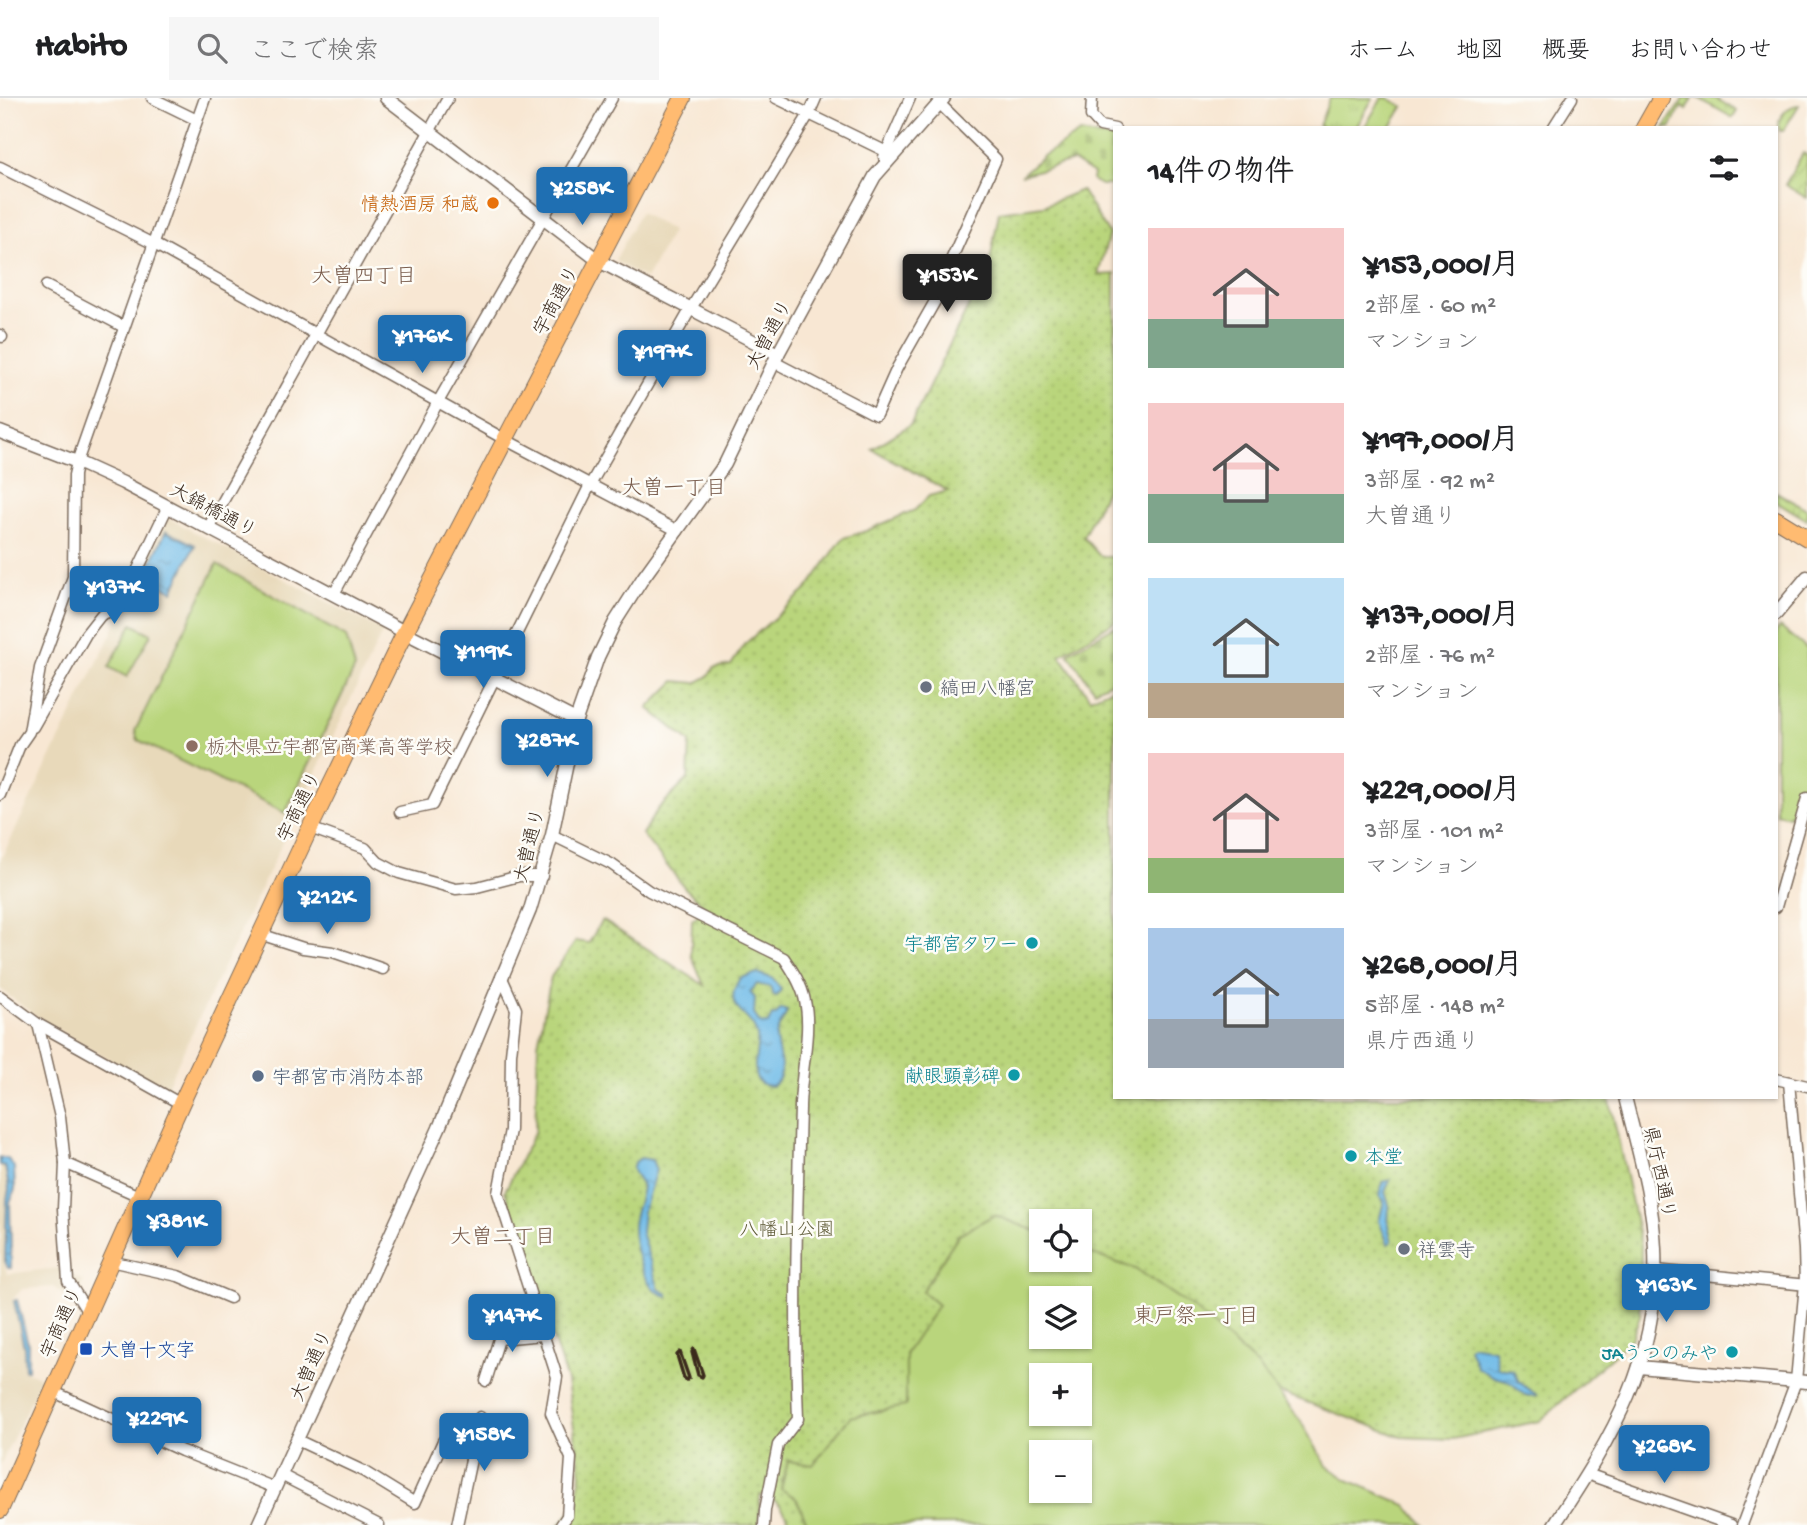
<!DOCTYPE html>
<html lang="ja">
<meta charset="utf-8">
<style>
:root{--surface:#fff;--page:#f6f6f6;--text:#202124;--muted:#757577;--line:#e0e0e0;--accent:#1f6fb2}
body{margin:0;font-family:"Gochi Hand","Klee One",sans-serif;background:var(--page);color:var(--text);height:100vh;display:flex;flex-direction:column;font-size:26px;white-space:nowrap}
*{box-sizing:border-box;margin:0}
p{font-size:23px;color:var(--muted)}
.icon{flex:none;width:38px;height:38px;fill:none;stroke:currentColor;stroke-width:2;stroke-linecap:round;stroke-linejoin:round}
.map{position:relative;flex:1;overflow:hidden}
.sheet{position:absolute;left:1113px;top:28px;width:665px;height:973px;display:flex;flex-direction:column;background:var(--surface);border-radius:0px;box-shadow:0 2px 5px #0004}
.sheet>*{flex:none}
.controls{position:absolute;left:1029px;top:1111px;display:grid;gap:14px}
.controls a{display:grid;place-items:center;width:63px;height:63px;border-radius:0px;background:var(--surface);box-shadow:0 2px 5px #0004;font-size:35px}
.price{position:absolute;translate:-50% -60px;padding:0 16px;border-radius:7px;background:var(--accent);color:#fff;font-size:23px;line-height:46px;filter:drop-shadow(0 2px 4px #0008)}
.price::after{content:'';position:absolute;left:50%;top:42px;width:21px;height:16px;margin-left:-10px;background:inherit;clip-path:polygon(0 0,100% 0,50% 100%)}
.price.selected{background:#222;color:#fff}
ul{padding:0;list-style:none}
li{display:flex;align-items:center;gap:21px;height:175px;padding:0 35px}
li span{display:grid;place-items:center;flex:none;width:196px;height:140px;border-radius:0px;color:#555}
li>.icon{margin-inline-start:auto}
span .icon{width:84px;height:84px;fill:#fffc;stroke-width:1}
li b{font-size:30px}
h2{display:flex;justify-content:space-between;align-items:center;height:84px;padding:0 35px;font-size:30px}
header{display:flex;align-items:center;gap:42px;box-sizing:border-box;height:98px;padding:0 35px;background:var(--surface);border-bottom:2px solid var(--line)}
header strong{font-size:33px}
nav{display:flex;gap:38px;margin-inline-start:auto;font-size:24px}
.search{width:490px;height:63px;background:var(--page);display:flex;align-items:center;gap:18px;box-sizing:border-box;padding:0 24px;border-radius:0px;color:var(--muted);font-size:26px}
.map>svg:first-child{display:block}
.built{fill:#e8d9ba}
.grass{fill:url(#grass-tufts);stroke:#7a804c;stroke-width:2}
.cemetery{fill:url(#cemetery-stones);stroke:#7a804c;stroke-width:2}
.park{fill:url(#park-dots);stroke:#7a804c;stroke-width:2;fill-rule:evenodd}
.garden{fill:url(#garden-furrows);stroke:#7a804c;stroke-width:2}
.pitch{fill:#b9d57b;stroke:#7a804c;stroke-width:2;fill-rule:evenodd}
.water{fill:url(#water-ripples);stroke:#547282;stroke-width:2}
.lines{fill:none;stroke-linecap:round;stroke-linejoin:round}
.minor-casing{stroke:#7d6c5d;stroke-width:13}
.tertiary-casing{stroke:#7d6c5d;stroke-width:15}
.primary-casing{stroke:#7d6c5d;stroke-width:18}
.minor{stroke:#fff;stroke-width:10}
.tertiary{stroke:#fff;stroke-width:12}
.primary{stroke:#ffbb71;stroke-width:16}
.rail{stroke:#3b2a1e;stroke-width:3.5}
.food-dot{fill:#e8710a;stroke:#fdfcf7;stroke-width:2.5}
.worship-dot{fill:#6b7280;stroke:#fdfcf7;stroke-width:2.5}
.education-dot{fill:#8d6e63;stroke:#fdfcf7;stroke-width:2.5}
.culture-dot{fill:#0f9aa8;stroke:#fdfcf7;stroke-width:2.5}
.service-dot{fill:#5c6f8a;stroke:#fdfcf7;stroke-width:2.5}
.transit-dot{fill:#1a4fb4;stroke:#fdfcf7;stroke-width:2.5}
.labels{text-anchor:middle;stroke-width:5;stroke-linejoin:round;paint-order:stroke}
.food-label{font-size:19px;fill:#c56008;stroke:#fdfcf7;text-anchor:end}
.street-label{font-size:19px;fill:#3b2a1e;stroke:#fdfcf7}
.worship-label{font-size:19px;fill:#5b616d;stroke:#fdfcf7;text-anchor:start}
.education-label{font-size:19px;fill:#785e54;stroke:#fdfcf7;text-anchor:start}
.culture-label{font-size:19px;fill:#0d838f;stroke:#fdfcf7;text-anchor:end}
.service-label{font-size:19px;fill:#4e5e75;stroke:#fdfcf7;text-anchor:start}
.park-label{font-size:19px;fill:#615d3a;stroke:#fdfcf7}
.transit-label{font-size:19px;fill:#164399;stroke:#fdfcf7;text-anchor:start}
.neighbourhood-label{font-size:21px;fill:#785b4b;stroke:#fdfcf7}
</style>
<header>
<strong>Habito</strong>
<div class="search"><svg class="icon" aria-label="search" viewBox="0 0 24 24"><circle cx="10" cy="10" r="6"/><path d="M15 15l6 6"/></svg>ここで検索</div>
<nav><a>ホーム</a><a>地図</a><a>概要</a><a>お問い合わせ</a></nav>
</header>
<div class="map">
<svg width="1807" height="1427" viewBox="0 0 1807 1427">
<defs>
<pattern id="grass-tufts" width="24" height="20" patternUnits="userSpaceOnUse" patternTransform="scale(1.75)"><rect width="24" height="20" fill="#b9d57b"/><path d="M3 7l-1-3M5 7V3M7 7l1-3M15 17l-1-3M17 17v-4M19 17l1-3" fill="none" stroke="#a0b76a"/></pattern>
<pattern id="cemetery-stones" width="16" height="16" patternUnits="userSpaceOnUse" patternTransform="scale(1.75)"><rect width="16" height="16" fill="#b9d57b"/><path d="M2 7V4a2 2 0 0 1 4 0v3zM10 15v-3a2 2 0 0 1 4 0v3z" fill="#a0b76a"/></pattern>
<pattern id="park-dots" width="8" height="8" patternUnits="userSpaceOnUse" patternTransform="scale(1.75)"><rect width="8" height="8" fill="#b9d57b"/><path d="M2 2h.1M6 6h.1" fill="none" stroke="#a0b76a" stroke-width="1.8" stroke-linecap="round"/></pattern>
<pattern id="garden-furrows" width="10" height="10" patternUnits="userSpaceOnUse" patternTransform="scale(1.75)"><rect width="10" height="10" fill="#b9d57b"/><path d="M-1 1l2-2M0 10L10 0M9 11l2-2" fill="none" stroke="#a0b76a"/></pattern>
<pattern id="water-ripples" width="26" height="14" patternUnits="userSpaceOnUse" patternTransform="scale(1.75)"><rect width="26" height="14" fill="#6dbae7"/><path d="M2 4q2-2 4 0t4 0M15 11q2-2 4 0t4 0" fill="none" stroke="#5b97bb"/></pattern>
</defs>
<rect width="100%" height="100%" fill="#fdfcf7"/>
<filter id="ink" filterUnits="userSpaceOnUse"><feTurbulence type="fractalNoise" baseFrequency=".0143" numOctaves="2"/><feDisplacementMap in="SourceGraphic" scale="14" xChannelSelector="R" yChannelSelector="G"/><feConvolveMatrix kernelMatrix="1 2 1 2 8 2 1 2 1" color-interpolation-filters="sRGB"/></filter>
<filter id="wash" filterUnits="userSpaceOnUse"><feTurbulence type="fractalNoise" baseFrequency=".00686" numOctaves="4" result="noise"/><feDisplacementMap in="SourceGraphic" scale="28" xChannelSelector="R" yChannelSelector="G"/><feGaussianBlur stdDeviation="1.57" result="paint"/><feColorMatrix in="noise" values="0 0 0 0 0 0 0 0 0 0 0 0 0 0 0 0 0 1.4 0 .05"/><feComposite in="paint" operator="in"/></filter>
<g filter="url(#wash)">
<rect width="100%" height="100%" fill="#f8e7d3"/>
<!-- built -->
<g class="built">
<polygon points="640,114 672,133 646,181 615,163"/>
<polygon points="168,420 383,533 165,992 44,924 0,891 0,763"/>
<polygon points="4,1068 8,1082 4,1164 7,1176 59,1170 83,1183 75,1205 53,1189 22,1191 13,1201 24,1249 25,1274 42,1279 0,1368 0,1069"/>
</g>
<!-- grass -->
<g class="grass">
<polygon points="1330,0 1373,0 1356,30 1324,30 1319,28"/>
<polygon points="1684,0 1693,0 1687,11 1682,8 1670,30 1664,30"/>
<polygon points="1698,0 1715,0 1737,13 1733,20"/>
<path d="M1799,7l-16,26h-3l-2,-6c2,-10 11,-20 21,-20z"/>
<polygon points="1776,394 1807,411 1807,422 1776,403"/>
</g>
<!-- cemetery -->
<g class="cemetery">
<polygon points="1080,35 1115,41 1115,87 1101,87 1092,82 1093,76 1073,63 1021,77 1043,58"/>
<polygon points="1115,528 1115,582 1094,592 1068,555"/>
</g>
<!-- park -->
<path class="park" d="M1081,92l28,44 -11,41 17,-1v198l-32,65 16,18 16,3v63l-55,34 30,43 25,-11v410h494l32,149 -1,69 -8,23 -92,83 -87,18 -51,-2 -134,-49 41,137h-520c-4,-19 -11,-25 -29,-30l-1,30h-200l15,-17 7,-33 -14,-94 -62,-190 30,-60 3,-87 13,-67 25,-36 13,2 13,-23 102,65 -13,-30 1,-35 14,-12 -21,-20 -43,-54 16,-25 30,-30 2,-37 -42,-34 27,-27 21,2 11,-6 7,-9 17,-3 14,-21 62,-55 36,-51 23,-7 49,-21 14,-14 19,-5 -76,-42 39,-25 79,-162 9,-50 44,-6zM1041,1124h39v38h-39zM1041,1200h39v39h-39zM1041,1278h39v38h-39zM1041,1354h39v39h-39z"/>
<!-- garden -->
<polygon class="garden" points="1803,55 1807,57 1807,100 1785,87"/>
<!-- pitch -->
<g class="pitch">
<polygon points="1382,0 1388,0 1403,9 1390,30 1364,30"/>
<polygon points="217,466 346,539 355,570 285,715 138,642 135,633"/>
<polygon points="132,526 151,536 127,579 109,569"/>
<polygon points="1780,529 1807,551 1807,685 1789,718 1776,715 1776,534"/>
<path d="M994,1117l47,18v27h39v-10l55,19 59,40 64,57 43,56 26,44 21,14 58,25 18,20h-616l-12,-27 -15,-9 7,-28 25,4 37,-48 56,-11v-53l32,-48 -16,-14 37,-57zM1041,1200h39v39h-39zM1041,1278h39v38h-39zM1080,1354v39h-39v-39z"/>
</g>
<!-- water -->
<g class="water">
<polygon points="166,433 195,447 173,493 144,479"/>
<path d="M757,875l15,5 9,11 -4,7 -4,-1 -3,-8 -13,-3 -7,8 5,6 -1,16 6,9 8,1 4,-9h4l5,-6 6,2c-2,9 -11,17 -11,26 0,17 14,37 -4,49 -29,-1 -12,-32 -15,-50 -4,-24 -38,-25 -17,-58z"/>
<polygon points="0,1060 7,1060 14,1069 15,1091 10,1104 11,1170 8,1170 5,1163 7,1101 9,1091 5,1068 0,1067"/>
<path d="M641,1060l11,2 4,10 -13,41 -2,21 18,57 9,5v3c-5,-2 -11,-5 -14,-8 -13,-13 -24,-53 -20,-70 2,-11 7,-21 8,-33 -6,-10 -17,-20 -1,-28z"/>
<polygon points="1390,1082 1385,1094 1389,1107 1388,1127 1392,1144 1388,1146 1379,1123 1384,1103 1380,1098 1382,1084"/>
<polygon points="17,1202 28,1246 28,1272 25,1272 24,1249 14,1203"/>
<path d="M1471,1247l23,4 4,19 15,2 6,12 18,13c-17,4 -17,-7 -29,-14 -3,-2 -7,-2 -11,-3 -7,-2 -12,-7 -20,-10l-8,-20z"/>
</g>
</g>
<g filter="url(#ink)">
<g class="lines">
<!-- minor casing -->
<g class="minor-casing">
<g id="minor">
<polyline points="152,0 197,22"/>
<polyline points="776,0 887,54"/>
<polyline points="1092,0 1091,18 1100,28 1115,31"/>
<polyline points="1553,30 1572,0"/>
<polyline points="884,59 910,0"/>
<polyline points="0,69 154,146 506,342 678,433"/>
<polyline points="46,188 124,229"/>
<polyline points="0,237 2,239"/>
<polyline points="774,264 876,317 897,270 955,168 951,162 996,61 939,5"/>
<polyline points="208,430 448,0"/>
<polyline points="334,496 438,304 612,0"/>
<polyline points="33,629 86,536 101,517 120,509 168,408"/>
<polyline points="0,697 20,647 29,634 40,570 73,479 74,377 77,364 205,0"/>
<polyline points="400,714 432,707 590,387 690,212 809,16 816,0"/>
<polyline points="310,730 365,750 378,764 399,775 456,791 477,789 519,778 542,778"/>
<path d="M552,737l59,29 38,27 135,67c9,13 18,27 21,43 7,32 -5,74 -5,107 -3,104 -6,208 -2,311l-20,26 -13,65 -1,15"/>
<polyline points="1776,809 1807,700"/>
<polyline points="260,836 303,850 333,854 383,871"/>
<polyline points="502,880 516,911 511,956 510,1032 498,1095 557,1279 551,1315 571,1360 567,1418 561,1427"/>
<polyline points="0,898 38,926 181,1006"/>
<polyline points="38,926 60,1019 65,1065 63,1111 68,1183 87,1213"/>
<polyline points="1776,981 1807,988"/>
<polyline points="65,1065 139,1098"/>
<polyline points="110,1163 178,1178 230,1200"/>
<polyline points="1655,1172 1807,1187"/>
<polyline points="486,1283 499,1241 543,1237"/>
<polyline points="52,1293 182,1353 275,1390"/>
<polyline points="297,1342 363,1373 415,1405 443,1343"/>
<polyline points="1587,1376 1731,1427"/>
<polyline points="281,1377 379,1427"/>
<polyline points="457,1427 480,1319"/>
<polyline points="1742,1427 1796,1283 1805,1186 1804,1151 1789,984"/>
</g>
</g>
<!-- tertiary casing -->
<g class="tertiary-casing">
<g id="tertiary">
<polyline points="386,0 599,163 778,256"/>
<polyline points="0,334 77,364 123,385 414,539 576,622"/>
<polyline points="1776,516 1807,479"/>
<polyline points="1639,1269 1807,1284"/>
<polyline points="258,1427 439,1030 530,812 552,737 576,622 598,559 615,524 643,480 725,366 778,256 875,78 944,0"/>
<path d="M1554,1427c58,-88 106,-165 101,-276 -2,-51 -18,-102 -30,-152"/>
</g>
</g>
<!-- primary casing -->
<g class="primary-casing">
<g id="primary">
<polyline points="1644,30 1661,0"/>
<polyline points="1776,421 1807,440"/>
<polyline points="0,1412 181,1006 310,730 405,534 683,0"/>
</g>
</g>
<!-- minor -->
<use href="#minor" class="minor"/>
<!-- tertiary -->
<use href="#tertiary" class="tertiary"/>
<!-- primary -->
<use href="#primary" class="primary"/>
<!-- rail -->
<g class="rail">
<polygon points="694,1251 703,1277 702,1279 698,1277 692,1254"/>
<polygon points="680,1254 689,1280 687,1282 684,1280 677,1257"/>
</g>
</g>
</g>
<!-- markers -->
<circle class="food-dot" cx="493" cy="105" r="7"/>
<g class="worship-dot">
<circle cx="926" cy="589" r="7"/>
<circle cx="1404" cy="1151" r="7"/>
</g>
<circle class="education-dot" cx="192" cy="648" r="7"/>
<g class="culture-dot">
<circle cx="1032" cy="845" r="7"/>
<circle cx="1014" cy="977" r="7"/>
<circle cx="1351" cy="1058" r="7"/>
<circle cx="1732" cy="1254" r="7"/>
</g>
<circle class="service-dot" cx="258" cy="978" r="7"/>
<rect class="transit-dot" x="79" y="1244" width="14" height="14" rx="3.5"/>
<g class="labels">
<!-- food labels -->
<g class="food-label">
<text x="479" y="112">情熱酒房 和蔵</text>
</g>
<!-- street labels -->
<g class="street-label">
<text transform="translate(555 202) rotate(-62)" y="7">宇商通り</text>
<text transform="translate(768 236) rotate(-62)" y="7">大曽通り</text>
<text transform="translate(214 411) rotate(28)" y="7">大錦橋通り</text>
<text transform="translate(298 708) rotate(-64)" y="7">宇商通り</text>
<text transform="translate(528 747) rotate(-76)" y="7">大曽通り</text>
<text transform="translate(1661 1074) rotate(78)" y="7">県庁西通り</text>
<text transform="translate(60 1224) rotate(-66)" y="7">宇商通り</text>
<text transform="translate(310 1267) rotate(-66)" y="7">大曽通り</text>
</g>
<!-- worship labels -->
<g class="worship-label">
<text x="940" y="596">縞田八幡宮</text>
<text x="1418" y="1158">祥雲寺</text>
</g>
<!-- education labels -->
<g class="education-label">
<text x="206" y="655">栃木県立宇都宮商業高等学校</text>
</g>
<!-- culture labels -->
<g class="culture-label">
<text x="1018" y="852">宇都宮タワー</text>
<text x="1000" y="984">献眼顕彰碑</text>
<text x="1365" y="1065" text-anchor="start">本堂</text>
<text x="1718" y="1261">JAうつのみや</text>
</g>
<!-- service labels -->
<g class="service-label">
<text x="272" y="985">宇都宮市消防本部</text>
</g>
<!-- park labels -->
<g class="park-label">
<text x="787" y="1137">八幡山公園</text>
</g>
<!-- transit labels -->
<g class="transit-label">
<text x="100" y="1258">大曽十文字</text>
</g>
<!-- neighbourhood labels -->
<g class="neighbourhood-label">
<text x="364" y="184">大曽四丁目</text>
<text x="674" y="396">大曽一丁目</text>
<text x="503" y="1145">大曽二丁目</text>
<text x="1196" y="1224">東戸祭一丁目</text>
</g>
</g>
</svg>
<div class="controls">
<a><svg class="icon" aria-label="locate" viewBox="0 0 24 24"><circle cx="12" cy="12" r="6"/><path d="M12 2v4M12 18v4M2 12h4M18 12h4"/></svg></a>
<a><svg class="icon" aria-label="layers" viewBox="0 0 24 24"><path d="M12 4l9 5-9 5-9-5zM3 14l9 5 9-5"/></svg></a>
<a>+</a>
<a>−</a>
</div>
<b class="price" style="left:582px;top:129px">¥258K</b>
<b class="price selected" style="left:947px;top:216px">¥153K</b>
<b class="price" style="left:422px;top:277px">¥176K</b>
<b class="price" style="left:662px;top:292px">¥197K</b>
<b class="price" style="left:114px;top:528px">¥137K</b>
<b class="price" style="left:483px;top:592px">¥119K</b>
<b class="price" style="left:547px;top:681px">¥287K</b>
<b class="price" style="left:327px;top:838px">¥212K</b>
<b class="price" style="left:177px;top:1162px">¥381K</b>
<b class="price" style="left:1666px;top:1226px">¥163K</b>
<b class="price" style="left:512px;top:1256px">¥147K</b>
<b class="price" style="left:157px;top:1359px">¥229K</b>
<b class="price" style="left:484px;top:1375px">¥158K</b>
<b class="price" style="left:1664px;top:1387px">¥268K</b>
<section class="sheet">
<h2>14件の物件<svg class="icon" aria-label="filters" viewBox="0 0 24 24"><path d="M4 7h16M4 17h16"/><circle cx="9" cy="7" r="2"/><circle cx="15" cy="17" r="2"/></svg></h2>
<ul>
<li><span style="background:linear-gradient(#f6c9c9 65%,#7fa58c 0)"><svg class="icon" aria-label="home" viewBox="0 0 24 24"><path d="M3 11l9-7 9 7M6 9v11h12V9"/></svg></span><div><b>¥153,000/月</b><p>2部屋 · 60 m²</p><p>マンション</p></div></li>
<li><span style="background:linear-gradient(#f6c9c9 65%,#7fa58c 0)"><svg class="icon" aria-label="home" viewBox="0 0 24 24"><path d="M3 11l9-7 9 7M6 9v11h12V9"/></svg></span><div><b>¥197,000/月</b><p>3部屋 · 92 m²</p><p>大曽通り</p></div></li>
<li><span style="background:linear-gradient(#bfe0f5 75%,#b9a48a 0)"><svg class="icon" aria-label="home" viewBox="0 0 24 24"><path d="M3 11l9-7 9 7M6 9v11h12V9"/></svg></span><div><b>¥137,000/月</b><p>2部屋 · 76 m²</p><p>マンション</p></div></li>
<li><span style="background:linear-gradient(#f6c9c9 75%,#8fb573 0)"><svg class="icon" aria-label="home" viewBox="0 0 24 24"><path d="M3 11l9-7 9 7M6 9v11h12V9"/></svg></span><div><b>¥229,000/月</b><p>3部屋 · 101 m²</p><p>マンション</p></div></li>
<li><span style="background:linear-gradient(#a9c7e8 65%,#9aa5b1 0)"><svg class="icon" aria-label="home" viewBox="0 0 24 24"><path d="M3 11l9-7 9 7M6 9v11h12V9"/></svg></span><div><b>¥268,000/月</b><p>5部屋 · 148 m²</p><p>県庁西通り</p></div></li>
</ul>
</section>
</div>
